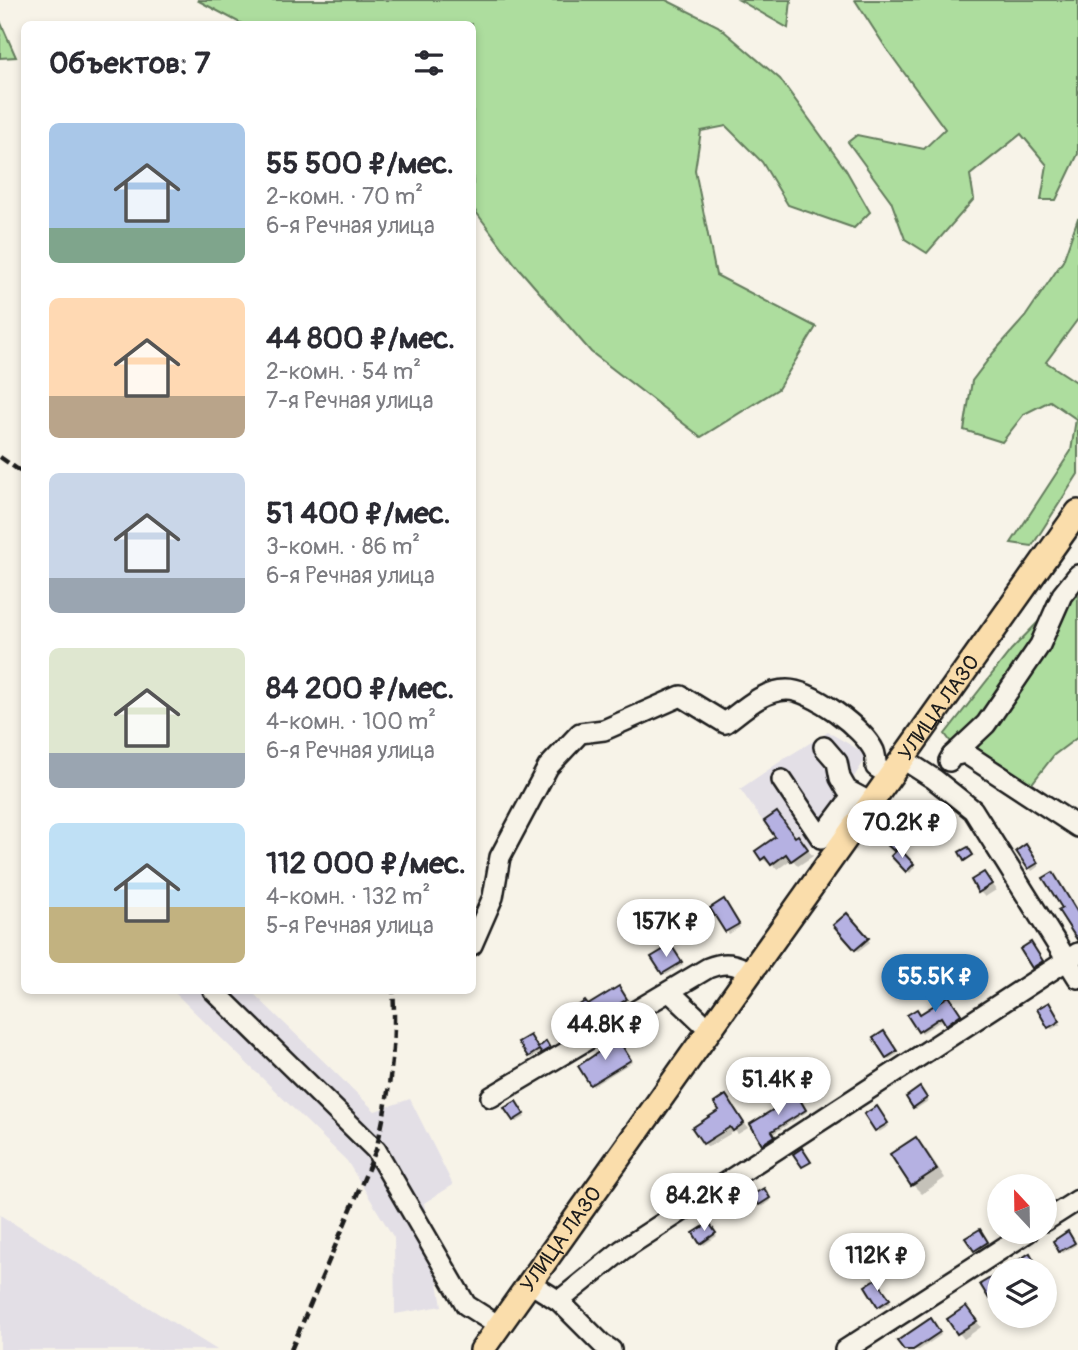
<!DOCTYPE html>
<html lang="ru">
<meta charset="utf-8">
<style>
:root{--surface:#fff;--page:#f2f2f3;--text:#2b2b33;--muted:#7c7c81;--accent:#1f6fb2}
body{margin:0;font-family:Pangolin,sans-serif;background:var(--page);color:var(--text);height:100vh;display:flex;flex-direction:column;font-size:26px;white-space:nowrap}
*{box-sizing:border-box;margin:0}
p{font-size:23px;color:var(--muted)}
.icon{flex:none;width:38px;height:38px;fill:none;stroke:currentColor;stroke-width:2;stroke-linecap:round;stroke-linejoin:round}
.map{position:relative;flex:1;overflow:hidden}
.sheet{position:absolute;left:21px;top:21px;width:455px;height:973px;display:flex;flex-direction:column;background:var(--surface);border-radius:10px;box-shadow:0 4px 10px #0003}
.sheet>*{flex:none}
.needle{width:46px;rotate:338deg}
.tools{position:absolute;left:987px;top:1174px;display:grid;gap:14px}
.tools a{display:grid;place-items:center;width:70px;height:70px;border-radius:50%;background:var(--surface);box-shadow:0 4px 10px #0003;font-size:35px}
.price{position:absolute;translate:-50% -60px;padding:0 16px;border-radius:24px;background:#fff;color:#222;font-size:23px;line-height:46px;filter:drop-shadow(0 2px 4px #0008)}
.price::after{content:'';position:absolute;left:50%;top:42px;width:21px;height:16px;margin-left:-10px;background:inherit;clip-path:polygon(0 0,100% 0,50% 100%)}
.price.selected{background:var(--accent);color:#fff}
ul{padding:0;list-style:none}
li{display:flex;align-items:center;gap:21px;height:175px;padding:0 28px}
li span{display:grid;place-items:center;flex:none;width:196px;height:140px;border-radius:10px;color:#555}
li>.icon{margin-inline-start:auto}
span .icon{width:84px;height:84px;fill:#fffc;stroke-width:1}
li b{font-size:30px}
h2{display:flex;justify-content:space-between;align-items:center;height:84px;padding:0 28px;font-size:30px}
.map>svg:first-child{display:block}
.built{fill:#e3dfe6}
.green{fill:#addd9e;stroke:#647c5d;stroke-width:2}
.shadow{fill:#0003}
.building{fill:#b5b1e2;stroke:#1c1c1c;stroke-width:2}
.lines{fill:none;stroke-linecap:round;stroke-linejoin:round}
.minor-casing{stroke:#1c1c1c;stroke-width:24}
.major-casing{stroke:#1c1c1c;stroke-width:28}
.minor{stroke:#f7f3e8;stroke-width:19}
.major{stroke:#faddab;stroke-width:23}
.rail{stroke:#1c1c1c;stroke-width:4.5;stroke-dasharray:10 5;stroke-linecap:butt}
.labels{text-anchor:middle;stroke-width:6;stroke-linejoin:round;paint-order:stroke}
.street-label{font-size:21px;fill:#1c1c1c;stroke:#f7f3e8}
</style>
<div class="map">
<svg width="1078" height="1350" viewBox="0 0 1078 1350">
<rect width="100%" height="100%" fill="#f7f3e8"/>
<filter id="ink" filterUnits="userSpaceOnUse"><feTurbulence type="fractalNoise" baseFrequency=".0143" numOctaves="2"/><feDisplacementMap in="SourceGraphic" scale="14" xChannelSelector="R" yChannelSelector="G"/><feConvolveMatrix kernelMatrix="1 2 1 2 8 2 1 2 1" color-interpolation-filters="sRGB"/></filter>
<g filter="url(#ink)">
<!-- built -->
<g class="built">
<polygon points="828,732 868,755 808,849 791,861 740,789 787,757"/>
<polygon points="173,991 251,991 375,1111 410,1099 453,1185 424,1203 442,1306 395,1314 394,1238 347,1161"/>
<polygon points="0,1215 217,1350 0,1350"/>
</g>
<!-- green -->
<g class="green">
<polygon points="197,0 666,0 718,26 780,79 846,170 870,212 854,228 788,205 762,162 726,126 701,131 695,170 716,275 816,327 778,389 701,437 591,352 515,264 473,208 472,24 242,24"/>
<polygon points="739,0 791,0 788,28"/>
<polygon points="855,0 1078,0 1078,154 1056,200 1041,200 1047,165 1021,134 970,175 974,199 927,253 905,239 891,201 848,142 857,135 924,149 945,129 886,48"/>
<polygon points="0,21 16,57 0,58"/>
<polygon points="1078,218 1078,319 1046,362 1078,383 1078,474 1032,546 1011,543 1071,451 1076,419 1050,401 1024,414 1002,442 964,430 972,381 994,352 1025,317 1063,261"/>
<polygon points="1078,581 1078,737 1054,755 1030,786 953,745 945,734 1011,650"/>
</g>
<!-- shadow -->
<g class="shadow">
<polygon points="777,814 813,856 798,866 792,859 778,869 762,859 777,838"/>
<polygon points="893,836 903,846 899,851 915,867 910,873 894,856 897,852 887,843"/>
<polygon points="1028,848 1039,866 1032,871 1019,851"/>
<polygon points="984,874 996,890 985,897 980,892"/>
<polygon points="726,904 740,927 729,934 712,909"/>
<polygon points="847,916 870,942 858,951 836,925"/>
<polygon points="1034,947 1044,964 1036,969 1023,950"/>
<polygon points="673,949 683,965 666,975 654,958"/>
<polygon points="621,990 628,1002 614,1011 611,1008 584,1025 582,1022"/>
<polygon points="951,1000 962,1017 949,1026 944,1019 922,1033 920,1031 921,1016"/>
<polygon points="1049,1004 1061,1024 1052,1029 1049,1027"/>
<polygon points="886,1035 898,1054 889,1059 887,1057"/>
<polygon points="620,1044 632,1062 593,1086 591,1084"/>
<polygon points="548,1046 551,1050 545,1054 542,1052 531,1058 529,1056 537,1049"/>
<polygon points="922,1092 928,1101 916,1109 914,1107"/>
<polygon points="797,1096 807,1112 773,1134 776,1139 766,1145 752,1125"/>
<polygon points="726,1097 748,1128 738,1134 735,1131 708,1147 704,1143 722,1111"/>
<polygon points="518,1105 525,1117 516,1122 514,1120"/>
<polygon points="879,1110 889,1126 879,1132 877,1130"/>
<polygon points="916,1139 925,1148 945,1178 922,1194 913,1185"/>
<polygon points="1043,1185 1046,1187 1053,1198 1045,1203 1045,1186 1041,1186"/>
<polygon points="766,1193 771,1201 762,1207 755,1196"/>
<polygon points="711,1227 717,1236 704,1245 701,1242"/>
<polygon points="982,1233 989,1245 978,1252 975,1250"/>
<polygon points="1070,1236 1076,1245 1063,1253 1061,1251"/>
<polygon points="1029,1255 1039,1269 1037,1270 1005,1270"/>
<polygon points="999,1274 999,1296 993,1300 983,1284"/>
<polygon points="879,1283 891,1302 882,1308 880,1305"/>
<polygon points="966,1308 981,1327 964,1339 949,1320"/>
<polygon points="933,1322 941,1335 919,1350 906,1350"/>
</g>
<!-- building -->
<g class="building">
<polygon points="777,812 795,837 798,835 808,849 791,861 786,854 771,865 765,857 761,860 755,851 775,837 764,821"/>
<polygon points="893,834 902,842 894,851 885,843"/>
<polygon points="1026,844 1038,863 1028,869 1016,851"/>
<polygon points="968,847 973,855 964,861 959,852"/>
<polygon points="899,848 914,864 906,872 891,856"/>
<polygon points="984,872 992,884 978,893 971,880"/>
<polygon points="1053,872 1078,913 1078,941 1058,910 1062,908 1043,878"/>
<polygon points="724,899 739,924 725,932 710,908"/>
<polygon points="847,913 869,938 855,950 833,925"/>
<polygon points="1031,942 1043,961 1032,968 1020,949"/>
<polygon points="671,945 682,962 662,974 651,957"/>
<polygon points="619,986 627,999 610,1010 608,1006 580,1024 572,1010 585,1001 588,1005"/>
<polygon points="949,996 961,1014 946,1025 941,1017 918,1032 907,1015 917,1009 920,1014"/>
<polygon points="1049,1002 1060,1021 1048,1028 1037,1009"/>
<polygon points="884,1031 897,1051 886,1058 873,1038"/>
<polygon points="530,1035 538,1048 546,1041 550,1048 541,1053 539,1050 528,1057 518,1042"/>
<polygon points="618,1039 631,1060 590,1085 578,1066"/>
<polygon points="920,1087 927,1098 913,1108 906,1097"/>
<polygon points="795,1091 806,1110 772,1131 775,1136 762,1144 750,1124 779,1106 777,1102"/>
<polygon points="726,1095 744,1123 733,1131 730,1127 703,1144 692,1128 719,1110 714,1103"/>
<polygon points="516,1101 524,1114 513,1121 504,1108"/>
<polygon points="877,1106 888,1123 875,1131 864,1114"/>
<polygon points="916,1137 937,1169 911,1186 890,1154"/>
<polygon points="802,1148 811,1162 802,1167 793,1154"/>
<polygon points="764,1188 770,1198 759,1205 752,1195"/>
<polygon points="709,1223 716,1233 700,1244 693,1233"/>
<polygon points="980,1229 988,1242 974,1251 965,1238"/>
<polygon points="1068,1231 1075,1243 1059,1252 1053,1241"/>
<polygon points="1030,1253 1038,1267 1032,1270 1002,1270"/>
<polygon points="999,1273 999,1293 989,1299 980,1284"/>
<polygon points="876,1279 890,1299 878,1307 865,1286"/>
<polygon points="966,1306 977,1321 957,1334 947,1319"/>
<polygon points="931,1318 940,1332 913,1350 904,1350 897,1341"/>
</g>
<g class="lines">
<!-- minor casing -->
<g class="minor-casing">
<g id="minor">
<polyline points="824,747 837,762 840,778 847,790 864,799"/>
<polyline points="952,756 986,724 1040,645 1062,595 1078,575"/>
<polyline points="903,759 934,779 973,810 1078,978"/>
<polyline points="949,761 952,756 965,753 1078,827"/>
<polyline points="782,780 821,838 854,794"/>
<path d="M472,945l21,-48 7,-40 48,-90 32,-34 24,-3 77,-34 44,27c18,-13 38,-33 62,-33 25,0 76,38 87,61 2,5 2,11 2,16l15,9"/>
<polyline points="213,990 376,1150 466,1305 499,1326"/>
<polyline points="670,992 710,1030"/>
<path d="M491,1097l217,-129c17,-7 27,-5 43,5"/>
<polyline points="1045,1221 1078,1200"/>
<polyline points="530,1283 559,1301 602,1344 611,1350"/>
<polyline points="559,1301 622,1250 1078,953"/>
<polyline points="845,1350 1028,1232"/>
</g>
</g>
<!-- major casing -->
<g class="major-casing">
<g id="major">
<path id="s1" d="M482,1350l596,-838"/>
</g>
</g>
<!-- minor -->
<use href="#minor" class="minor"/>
<!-- major -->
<use href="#major" class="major"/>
<!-- rail -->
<g class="rail">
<polyline points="0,457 24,474"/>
<path d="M291,1350l85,-200c13,-52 21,-106 17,-160"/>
</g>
</g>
</g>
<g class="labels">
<!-- street labels -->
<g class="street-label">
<text dy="7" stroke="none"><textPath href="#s1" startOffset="788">УЛИЦА ЛАЗО</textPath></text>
<text dy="7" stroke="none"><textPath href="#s1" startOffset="136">УЛИЦА ЛАЗО</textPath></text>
</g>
</g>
</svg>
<div class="tools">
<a><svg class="needle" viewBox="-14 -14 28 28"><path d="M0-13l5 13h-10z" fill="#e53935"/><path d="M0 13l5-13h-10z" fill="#7c7c81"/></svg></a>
<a><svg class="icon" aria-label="layers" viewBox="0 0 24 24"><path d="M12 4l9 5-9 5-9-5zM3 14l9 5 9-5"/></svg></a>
</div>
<b class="price" style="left:902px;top:860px">70.2K ₽</b>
<b class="price" style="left:666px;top:959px">157K ₽</b>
<b class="price selected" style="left:935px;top:1014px">55.5K ₽</b>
<b class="price" style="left:605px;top:1062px">44.8K ₽</b>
<b class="price" style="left:778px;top:1117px">51.4K ₽</b>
<b class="price" style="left:704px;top:1233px">84.2K ₽</b>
<b class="price" style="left:877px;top:1293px">112K ₽</b>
<section class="sheet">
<h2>Объектов: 7<svg class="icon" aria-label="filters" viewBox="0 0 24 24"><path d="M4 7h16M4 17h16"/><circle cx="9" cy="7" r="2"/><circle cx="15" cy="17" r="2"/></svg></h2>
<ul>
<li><span style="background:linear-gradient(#a9c7e8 75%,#7fa58c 0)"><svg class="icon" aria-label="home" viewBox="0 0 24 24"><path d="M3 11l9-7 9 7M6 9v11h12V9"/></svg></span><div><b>55 500 ₽/мес.</b><p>2-комн. · 70 m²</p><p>6-я Речная улица</p></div></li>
<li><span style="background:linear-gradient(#ffd9b3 70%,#b9a48a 0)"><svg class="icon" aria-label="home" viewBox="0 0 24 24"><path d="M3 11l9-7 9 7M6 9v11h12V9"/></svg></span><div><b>44 800 ₽/мес.</b><p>2-комн. · 54 m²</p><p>7-я Речная улица</p></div></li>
<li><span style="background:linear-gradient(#c9d6e8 75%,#9aa5b1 0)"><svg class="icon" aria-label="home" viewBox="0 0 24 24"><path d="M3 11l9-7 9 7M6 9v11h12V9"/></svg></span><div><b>51 400 ₽/мес.</b><p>3-комн. · 86 m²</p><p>6-я Речная улица</p></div></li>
<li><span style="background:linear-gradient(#dfe7d0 75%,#9aa5b1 0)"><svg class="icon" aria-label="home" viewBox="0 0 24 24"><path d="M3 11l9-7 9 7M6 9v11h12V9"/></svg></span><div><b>84 200 ₽/мес.</b><p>4-комн. · 100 m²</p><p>6-я Речная улица</p></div></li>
<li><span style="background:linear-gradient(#bfe0f5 60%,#c2b280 0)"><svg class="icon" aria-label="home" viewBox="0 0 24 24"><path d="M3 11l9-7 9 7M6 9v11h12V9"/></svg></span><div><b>112 000 ₽/мес.</b><p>4-комн. · 132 m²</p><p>5-я Речная улица</p></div></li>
</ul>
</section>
</div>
